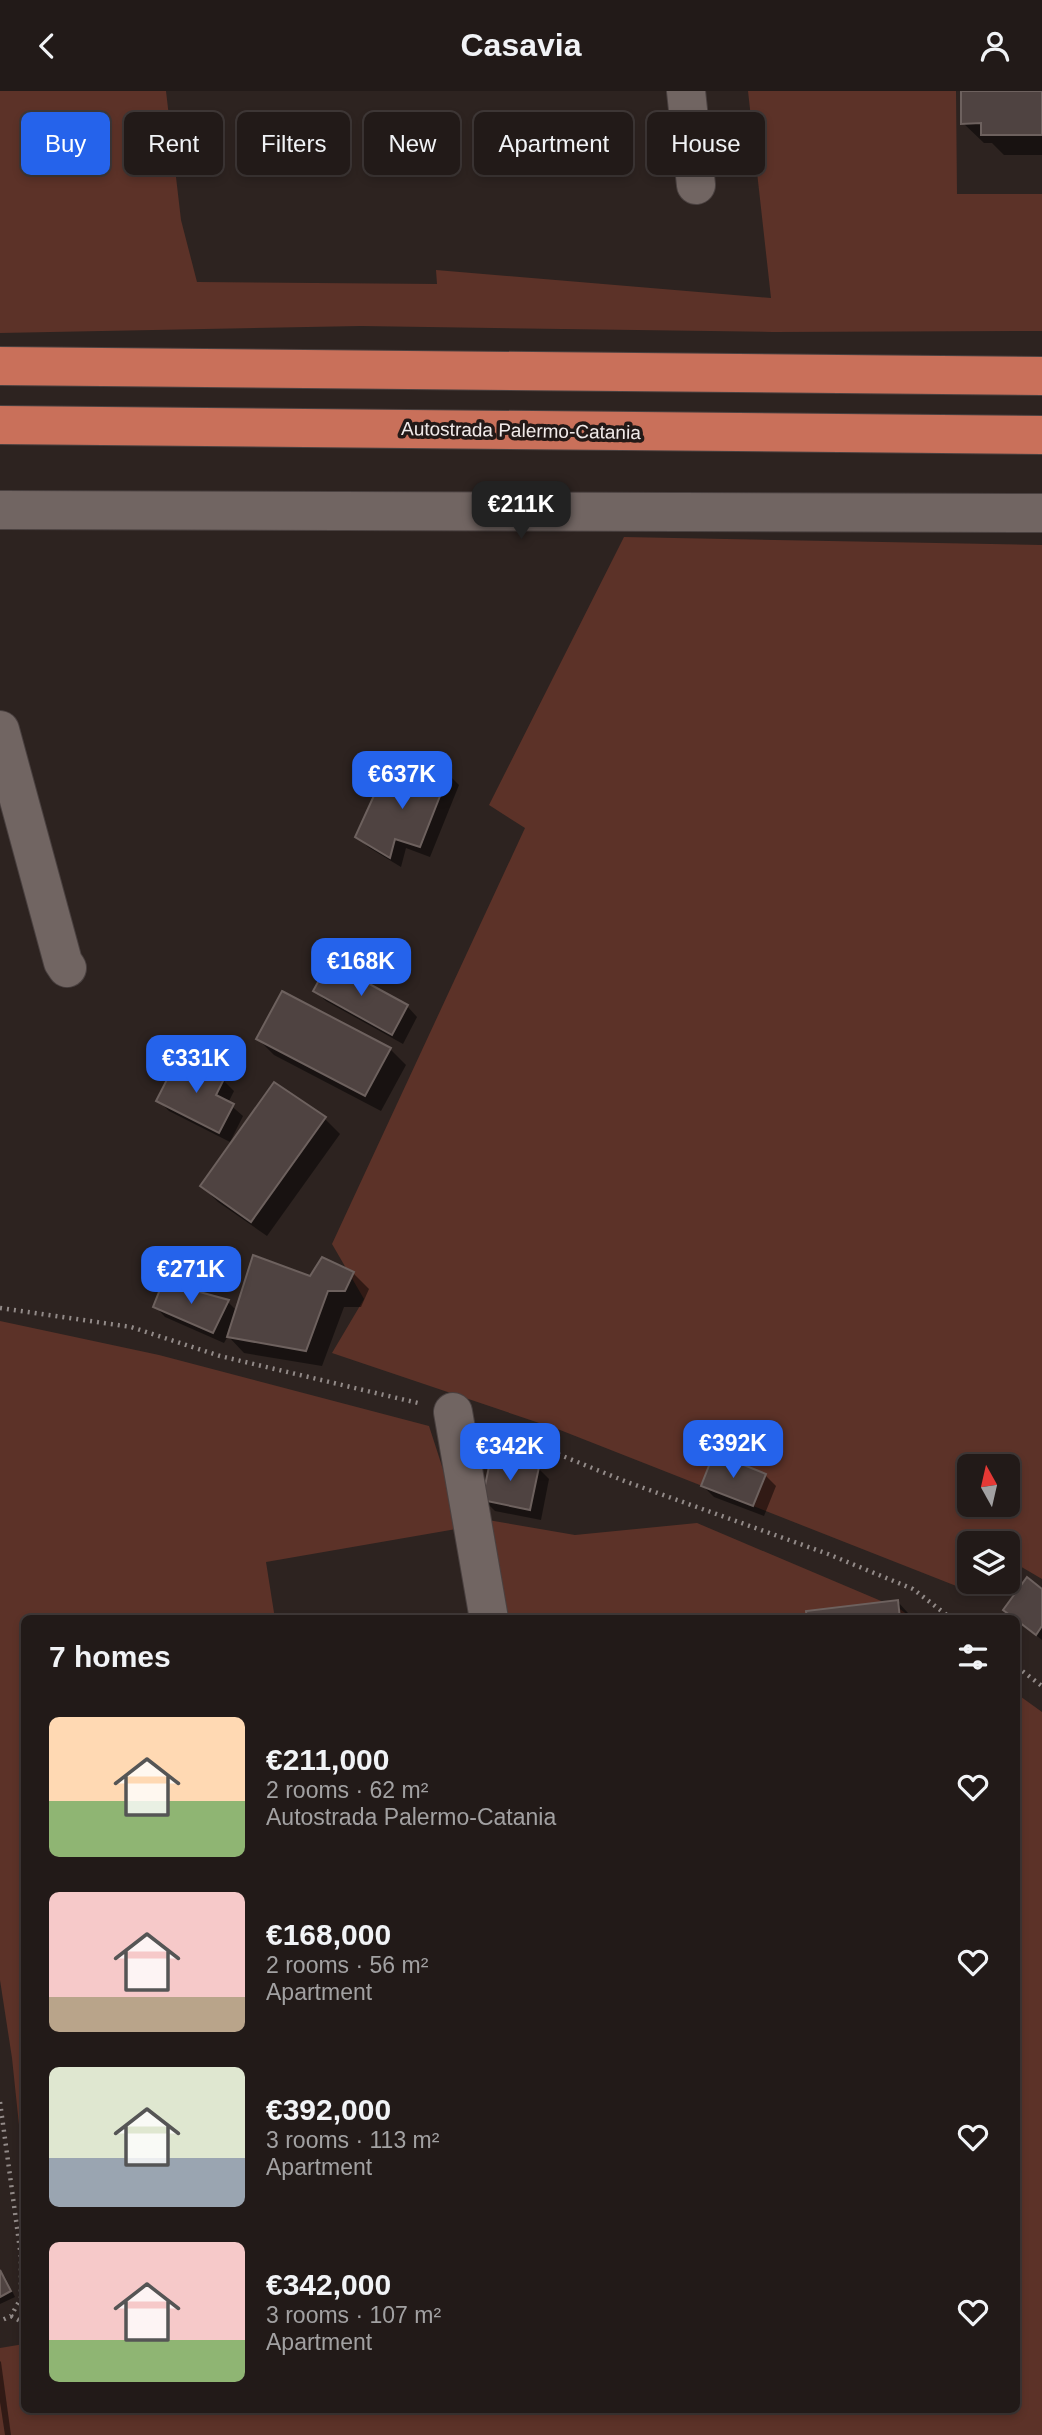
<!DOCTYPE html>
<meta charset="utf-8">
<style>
:root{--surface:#221a18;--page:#2e2725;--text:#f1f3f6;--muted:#a2a1a2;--line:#3f3837;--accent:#2563eb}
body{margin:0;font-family:Helvetica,sans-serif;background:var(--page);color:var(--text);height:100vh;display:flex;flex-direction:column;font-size:26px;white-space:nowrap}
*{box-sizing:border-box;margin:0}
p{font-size:23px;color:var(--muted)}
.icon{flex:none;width:38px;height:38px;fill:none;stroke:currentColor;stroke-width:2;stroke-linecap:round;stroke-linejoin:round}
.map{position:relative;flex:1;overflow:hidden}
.drawer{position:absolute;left:21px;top:1524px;width:999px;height:798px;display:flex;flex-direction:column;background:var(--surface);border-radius:10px;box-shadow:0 4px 10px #0003,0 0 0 2px var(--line)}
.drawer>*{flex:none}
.banner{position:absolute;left:21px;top:21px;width:1001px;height:63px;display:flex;gap:14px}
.needle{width:46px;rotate:352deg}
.controls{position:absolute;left:957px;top:1363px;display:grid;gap:14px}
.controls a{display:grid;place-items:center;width:63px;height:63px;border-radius:10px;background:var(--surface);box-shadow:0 4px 10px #0003,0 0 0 2px var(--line);font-size:35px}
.price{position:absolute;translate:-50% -60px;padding:0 16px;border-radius:14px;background:var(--accent);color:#fff;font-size:23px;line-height:46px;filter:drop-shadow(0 2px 4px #0008)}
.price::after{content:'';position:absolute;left:50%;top:42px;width:21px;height:16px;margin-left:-10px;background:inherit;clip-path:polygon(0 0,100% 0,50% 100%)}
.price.on{background:#222;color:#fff}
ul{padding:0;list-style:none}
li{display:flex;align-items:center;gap:21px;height:175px;padding:0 28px}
li span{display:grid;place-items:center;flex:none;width:196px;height:140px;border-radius:10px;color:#555}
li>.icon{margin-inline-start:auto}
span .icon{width:84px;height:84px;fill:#fffc;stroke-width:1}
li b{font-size:30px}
h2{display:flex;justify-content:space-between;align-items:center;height:84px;padding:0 28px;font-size:30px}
.pill{padding:0 24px;border-radius:10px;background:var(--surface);box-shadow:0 4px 10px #0003,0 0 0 2px var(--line);font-size:24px;line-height:63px}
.pill.on{background:var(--accent);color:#fff}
header{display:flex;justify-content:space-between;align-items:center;height:91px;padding:0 28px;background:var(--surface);font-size:32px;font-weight:600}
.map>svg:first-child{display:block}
.green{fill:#5c3228;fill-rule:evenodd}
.shadow{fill:#0007}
.building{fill:#4f4341;stroke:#6d615e;stroke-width:2}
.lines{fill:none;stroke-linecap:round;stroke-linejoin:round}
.minor-casing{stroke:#4a4140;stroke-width:40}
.highway-casing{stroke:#4a4140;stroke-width:40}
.path{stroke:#928a88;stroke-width:4.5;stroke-dasharray:2 5;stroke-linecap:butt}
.minor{stroke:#716562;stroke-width:38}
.highway{stroke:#c9705a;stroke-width:38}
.labels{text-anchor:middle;stroke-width:7;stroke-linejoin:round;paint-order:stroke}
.street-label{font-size:19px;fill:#f1eae9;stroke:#231917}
</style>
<header><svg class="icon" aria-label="back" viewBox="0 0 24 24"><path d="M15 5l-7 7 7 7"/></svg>Casavia<svg class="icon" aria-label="person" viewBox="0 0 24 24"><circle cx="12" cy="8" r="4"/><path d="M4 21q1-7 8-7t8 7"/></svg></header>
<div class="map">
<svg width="1042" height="2344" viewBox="0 0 1042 2344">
<rect width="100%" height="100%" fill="#2d2320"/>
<!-- green -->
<g class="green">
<polygon points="0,0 166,0 181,129 197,191 437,193 436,179 771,207 748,0 956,0 957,103 1042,103 1042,240 773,241 361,235 0,242"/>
<path d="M624,446l418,8v1034l-34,-20v-16h-38v39h9l-10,9 -409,-161 -228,-77 32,-54 -32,-55 193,-416 -36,-23zM970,1376h38v38h-38z"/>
<polygon points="0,1230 159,1264 429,1335 462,1437 266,1471 275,1528 24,1528 24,2082 12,1967 0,1889"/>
<polygon points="482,1428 575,1444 697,1432 900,1518 913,1528 502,1528"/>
<polygon points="1017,1603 1042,1621 1042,2344 0,2344 0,2257 24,2253 24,2319 1017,2319"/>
</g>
<!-- shadow -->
<g class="shadow">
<polygon points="963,0 1042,0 1042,64 1004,64 992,52 984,52 963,32"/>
<polygon points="448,683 459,694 430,766 406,757 401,776 368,756 357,745"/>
<polygon points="315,900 407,915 417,926 403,953 326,910"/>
<polygon points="258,948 390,958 406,974 381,1020 274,964"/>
<polygon points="223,989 234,1000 228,1012 243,1025 230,1051 169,1020 158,1009"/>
<polygon points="325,1028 340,1043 267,1145 218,1111 202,1095"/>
<polygon points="353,1182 369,1198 361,1216 344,1216 322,1275 244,1262 228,1245 224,1252 165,1226 155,1215 228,1211 237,1220 310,1187"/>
<polygon points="538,1377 549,1388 541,1429 495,1420 484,1409"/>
<polygon points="765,1384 776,1395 764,1425 714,1406 703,1395"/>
<polygon points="1042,1500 1042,1549 1005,1519"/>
<polygon points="898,1511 908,1522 909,1528 809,1528"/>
<polygon points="0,2181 5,2186 15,2206 0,2213"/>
<polygon points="0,2270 1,2271 11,2344 5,2344 0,2311"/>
</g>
<!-- building -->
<g class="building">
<polygon points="961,0 1042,0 1042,44 981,44 981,32 961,33"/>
<polygon points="424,670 449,682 420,756 395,748 390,767 355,746 382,687 416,694"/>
<polygon points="329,871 408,914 392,944 313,900"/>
<polygon points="282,900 391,957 365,1005 256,948"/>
<polygon points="179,965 224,988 216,1004 234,1013 219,1042 156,1010"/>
<polygon points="274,991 326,1026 251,1131 200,1095"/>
<polygon points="253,1164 310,1185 322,1166 354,1181 345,1200 328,1200 306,1260 227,1246"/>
<polygon points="163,1191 229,1209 213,1242 153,1216"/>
<polygon points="714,1362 766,1383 753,1415 701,1395"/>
<polygon points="491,1366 539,1376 530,1419 482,1409"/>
<polygon points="1027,1486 1042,1498 1042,1535 1036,1544 1003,1519"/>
<polygon points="898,1509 900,1528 807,1528 806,1520"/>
<polygon points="0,2179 11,2200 0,2206"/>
</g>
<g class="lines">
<!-- minor casing -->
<g class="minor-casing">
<g id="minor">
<polyline points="686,0 696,94"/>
<polyline points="0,419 1042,422"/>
<polyline points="0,639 63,871 67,877"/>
<polyline points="453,1321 489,1528"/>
</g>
</g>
<!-- highway casing -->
<g class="highway-casing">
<g id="highway">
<polyline points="0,275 1042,285"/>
<polyline points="0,334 1042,344"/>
</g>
</g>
<!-- path -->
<g class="path">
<polyline points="0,1217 131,1236 220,1265 418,1312"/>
<polyline points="493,1337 627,1391 828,1463 913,1498 952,1528"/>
<polyline points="1017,1576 1042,1595"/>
<polyline points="0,2011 21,2166 21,2207 11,2225 0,2230"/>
<polyline points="11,2225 24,2232"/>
</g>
<!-- minor -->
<use href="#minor" class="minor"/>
<!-- highway -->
<use href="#highway" class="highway"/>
</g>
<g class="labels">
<!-- street labels -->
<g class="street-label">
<text transform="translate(521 339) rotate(1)" y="7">Autostrada Palermo-Catania</text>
</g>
</g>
</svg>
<div class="controls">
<a><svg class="needle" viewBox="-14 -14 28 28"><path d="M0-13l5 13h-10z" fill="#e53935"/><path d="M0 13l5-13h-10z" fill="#a2a1a2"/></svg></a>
<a><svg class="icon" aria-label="layers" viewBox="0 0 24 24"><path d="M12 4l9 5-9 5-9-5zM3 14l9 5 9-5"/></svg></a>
</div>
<b class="price on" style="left:521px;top:450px">€211K</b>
<b class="price" style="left:402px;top:720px">€637K</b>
<b class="price" style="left:361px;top:907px">€168K</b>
<b class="price" style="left:196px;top:1004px">€331K</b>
<b class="price" style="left:191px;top:1215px">€271K</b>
<b class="price" style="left:733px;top:1389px">€392K</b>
<b class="price" style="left:510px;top:1392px">€342K</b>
<div class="banner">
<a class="pill on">Buy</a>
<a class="pill">Rent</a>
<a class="pill">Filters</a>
<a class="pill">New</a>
<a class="pill">Apartment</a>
<a class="pill">House</a>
</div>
<section class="drawer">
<h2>7 homes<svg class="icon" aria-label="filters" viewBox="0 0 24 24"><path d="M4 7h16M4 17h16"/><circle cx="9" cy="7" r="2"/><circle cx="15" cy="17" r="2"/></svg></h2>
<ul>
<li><span style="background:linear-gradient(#ffd9b3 60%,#8fb573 0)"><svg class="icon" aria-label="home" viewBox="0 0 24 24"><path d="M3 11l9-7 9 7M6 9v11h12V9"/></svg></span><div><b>€211,000</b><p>2 rooms · 62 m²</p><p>Autostrada Palermo-Catania</p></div><svg class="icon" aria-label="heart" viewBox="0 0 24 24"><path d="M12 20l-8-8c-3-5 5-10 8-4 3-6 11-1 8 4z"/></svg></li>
<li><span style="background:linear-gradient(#f6c9c9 75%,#b9a48a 0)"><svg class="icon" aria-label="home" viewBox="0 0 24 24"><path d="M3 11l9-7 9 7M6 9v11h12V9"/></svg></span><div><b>€168,000</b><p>2 rooms · 56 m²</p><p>Apartment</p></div><svg class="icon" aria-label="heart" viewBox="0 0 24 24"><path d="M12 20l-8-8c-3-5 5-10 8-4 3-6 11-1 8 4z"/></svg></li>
<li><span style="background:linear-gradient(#dfe7d0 65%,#9aa5b1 0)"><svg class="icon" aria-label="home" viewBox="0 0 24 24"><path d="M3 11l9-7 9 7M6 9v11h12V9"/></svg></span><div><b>€392,000</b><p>3 rooms · 113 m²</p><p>Apartment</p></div><svg class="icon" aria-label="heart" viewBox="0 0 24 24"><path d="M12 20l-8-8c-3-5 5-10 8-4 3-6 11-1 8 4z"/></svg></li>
<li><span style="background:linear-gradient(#f6c9c9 70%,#8fb573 0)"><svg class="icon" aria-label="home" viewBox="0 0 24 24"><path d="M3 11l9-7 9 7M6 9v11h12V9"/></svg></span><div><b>€342,000</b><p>3 rooms · 107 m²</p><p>Apartment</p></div><svg class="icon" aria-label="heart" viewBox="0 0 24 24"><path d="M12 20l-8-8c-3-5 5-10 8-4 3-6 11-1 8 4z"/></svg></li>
</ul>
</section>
</div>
